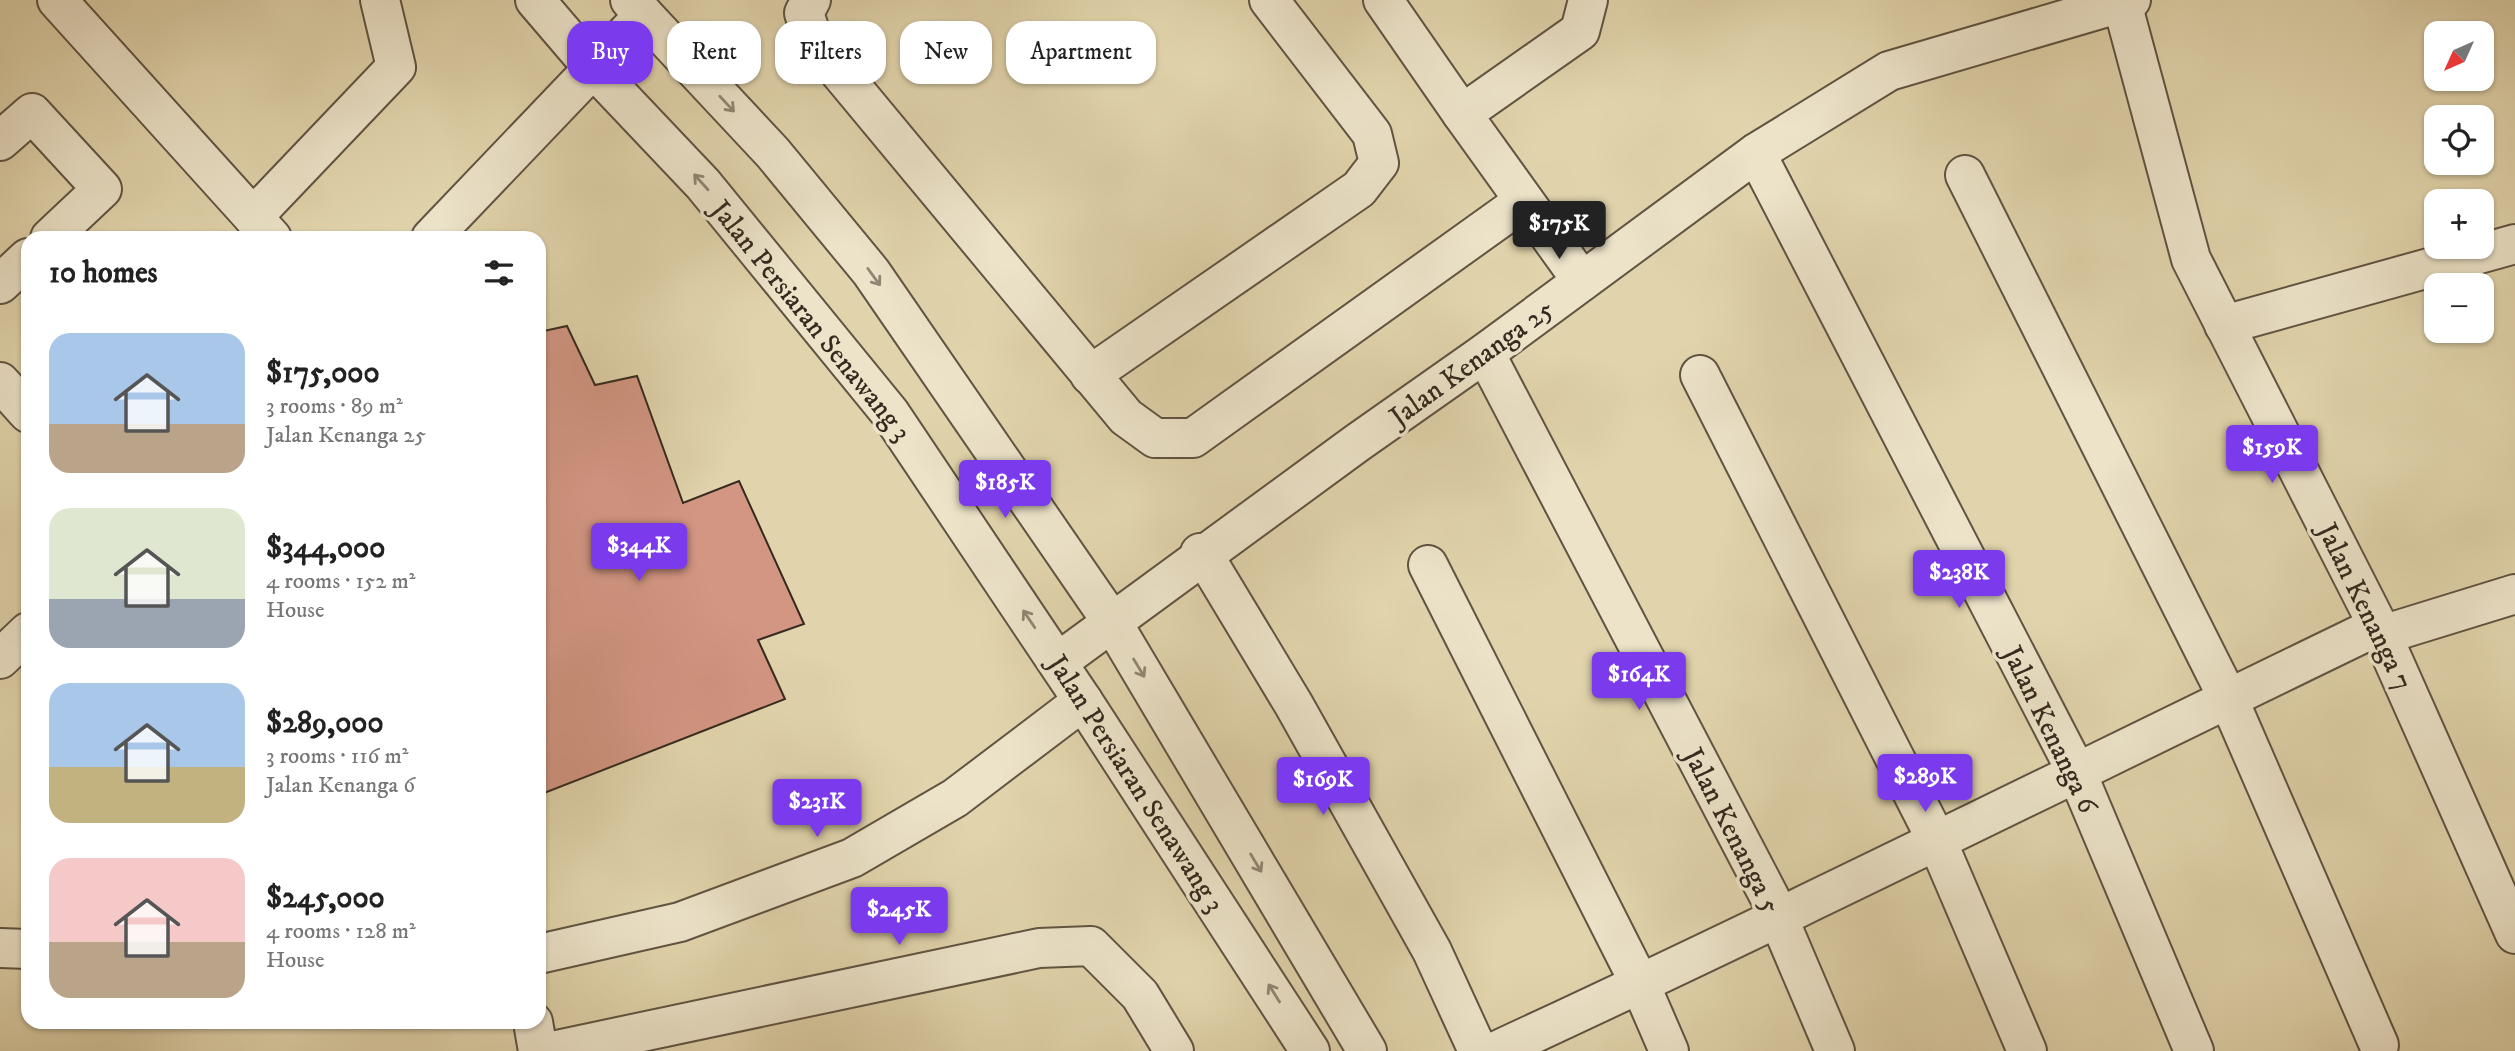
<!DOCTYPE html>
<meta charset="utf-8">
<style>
:root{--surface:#fff;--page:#f2f2f2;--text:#222;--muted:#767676;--accent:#7c3aed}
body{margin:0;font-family:"IM FELL DW Pica",serif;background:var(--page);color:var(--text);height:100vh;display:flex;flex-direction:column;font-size:26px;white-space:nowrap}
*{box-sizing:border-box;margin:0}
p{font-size:23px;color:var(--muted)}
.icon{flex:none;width:38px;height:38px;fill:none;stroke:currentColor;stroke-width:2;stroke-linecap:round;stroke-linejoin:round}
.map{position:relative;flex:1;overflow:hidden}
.side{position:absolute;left:21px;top:231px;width:525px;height:798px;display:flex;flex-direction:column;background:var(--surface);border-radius:21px;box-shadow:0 2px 5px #0004}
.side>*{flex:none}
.hud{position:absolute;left:567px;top:21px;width:665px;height:63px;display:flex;gap:14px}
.needle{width:46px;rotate:225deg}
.tools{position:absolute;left:2424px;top:21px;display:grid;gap:14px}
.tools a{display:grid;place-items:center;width:70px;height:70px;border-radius:14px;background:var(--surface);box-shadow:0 2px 5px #0004;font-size:35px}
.price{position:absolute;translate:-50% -60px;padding:0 16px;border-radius:7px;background:var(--accent);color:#fff;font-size:23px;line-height:46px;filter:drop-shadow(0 2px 4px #0008)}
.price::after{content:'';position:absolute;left:50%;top:42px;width:21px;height:16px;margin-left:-10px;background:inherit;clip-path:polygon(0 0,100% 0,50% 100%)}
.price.current{background:#222;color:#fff}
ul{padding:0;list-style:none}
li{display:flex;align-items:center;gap:21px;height:175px;padding:0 28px}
li span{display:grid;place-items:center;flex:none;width:196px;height:140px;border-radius:21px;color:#555}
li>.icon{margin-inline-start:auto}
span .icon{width:84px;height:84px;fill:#fffc;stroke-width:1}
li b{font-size:30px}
h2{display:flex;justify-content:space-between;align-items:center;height:84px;padding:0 28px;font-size:30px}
.pill{padding:0 24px;border-radius:21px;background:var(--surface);box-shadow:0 2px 5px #0004;font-size:24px;line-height:63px}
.pill.current{background:var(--accent);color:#fff}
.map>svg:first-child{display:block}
.building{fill:#d39683;stroke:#352a1f;stroke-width:2}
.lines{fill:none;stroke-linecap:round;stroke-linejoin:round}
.minor-casing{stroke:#605442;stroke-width:42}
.minor{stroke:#ece3c9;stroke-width:38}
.oneway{stroke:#908674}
.labels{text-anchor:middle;stroke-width:7;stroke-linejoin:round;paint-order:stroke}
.street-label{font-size:28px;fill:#352a1f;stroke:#ece3c9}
</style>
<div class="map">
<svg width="2515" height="1051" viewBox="0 0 2515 1051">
<rect width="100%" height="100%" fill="#e1d4ac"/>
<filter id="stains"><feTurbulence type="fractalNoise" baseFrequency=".00286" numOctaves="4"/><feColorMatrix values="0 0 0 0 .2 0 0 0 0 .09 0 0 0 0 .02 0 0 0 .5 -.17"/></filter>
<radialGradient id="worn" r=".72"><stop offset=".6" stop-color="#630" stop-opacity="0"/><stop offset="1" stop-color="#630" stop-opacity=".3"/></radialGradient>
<!-- building -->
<polygon class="building" points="567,326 595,385 637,376 683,503 739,481 804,624 758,640 785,699 539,795 539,332"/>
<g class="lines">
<!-- minor casing -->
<g class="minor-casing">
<g id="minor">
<polyline points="57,0 272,238"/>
<polyline points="535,0 594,69 703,184 890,413 1083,701 1310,1051"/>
<polyline points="630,0 773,153 871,272 1112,622 1367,1051"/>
<polyline points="811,0 804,13 813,40 1126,417 1155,438 1193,438 1524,201"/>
<polyline points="1383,0 1462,114"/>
<polyline points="2122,3 2191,259 2378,626 2515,934"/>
<polyline points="0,141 32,113 102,189 50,238"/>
<polyline points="1756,153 2076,771 2194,1051"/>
<polyline points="1965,175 2228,698 2379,1045"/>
<polyline points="253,217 396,67 380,0"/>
<polyline points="431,238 644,15"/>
<polyline points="1582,281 1462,114 1580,31 1588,0"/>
<polyline points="0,284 28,258"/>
<polyline points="2224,325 2515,244"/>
<polyline points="1485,353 1769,896 1835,1051"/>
<polyline points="1090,375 1359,189 1379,163 1372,134 1269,0"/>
<polyline points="1700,375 1937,841 2027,1051"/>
<polyline points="0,382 28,413"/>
<polyline points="1200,553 1203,554 1294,705 1432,951 1478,1051"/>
<polyline points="1428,565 1640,984 1669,1051"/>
<polyline points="2382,635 2515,594"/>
<polyline points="0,659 28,632"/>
<polyline points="1058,662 1357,443 1485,353 1756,153 1889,71 2131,0"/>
<polyline points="0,948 28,949"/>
<polyline points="539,954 680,922 852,858 955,798 1083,701"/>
<polyline points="533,1022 538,1051"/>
<polyline points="552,1051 1039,948 1091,946 1140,995 1174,1051"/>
<path d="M1496,1051c296,-137 588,-283 882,-425"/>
</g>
</g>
<!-- minor -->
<use href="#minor" class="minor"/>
</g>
<!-- one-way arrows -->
<defs><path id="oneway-shaft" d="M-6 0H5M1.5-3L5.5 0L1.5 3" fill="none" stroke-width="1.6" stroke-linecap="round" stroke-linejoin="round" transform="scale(1.75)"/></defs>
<g class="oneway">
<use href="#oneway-shaft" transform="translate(727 104) rotate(47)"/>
<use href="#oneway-shaft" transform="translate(701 182) rotate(-132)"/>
<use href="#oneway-shaft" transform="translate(874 277) rotate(54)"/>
<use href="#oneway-shaft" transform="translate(1029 619) rotate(-124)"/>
<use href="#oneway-shaft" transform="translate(1139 668) rotate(59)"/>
<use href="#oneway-shaft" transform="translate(1256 863) rotate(59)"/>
<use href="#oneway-shaft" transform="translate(1274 993) rotate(-122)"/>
</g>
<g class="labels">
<!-- street labels -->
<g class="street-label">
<text transform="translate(812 320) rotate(51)" y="10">Jalan Persiaran Senawang 3</text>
<text transform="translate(1471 362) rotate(-36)" y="10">Jalan Kenanga 25</text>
<text transform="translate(2366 606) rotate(64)" y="10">Jalan Kenanga 7</text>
<text transform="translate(2051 729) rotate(64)" y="10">Jalan Kenanga 6</text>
<text transform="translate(1137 783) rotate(57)" y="10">Jalan Persiaran Senawang 3</text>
<text transform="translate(1733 830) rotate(63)" y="10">Jalan Kenanga 5</text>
</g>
</g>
<rect width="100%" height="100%" filter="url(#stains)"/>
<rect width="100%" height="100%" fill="url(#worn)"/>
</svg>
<div class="tools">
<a><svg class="needle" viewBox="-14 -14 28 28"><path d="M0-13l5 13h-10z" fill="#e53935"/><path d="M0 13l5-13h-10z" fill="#767676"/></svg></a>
<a><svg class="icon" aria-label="locate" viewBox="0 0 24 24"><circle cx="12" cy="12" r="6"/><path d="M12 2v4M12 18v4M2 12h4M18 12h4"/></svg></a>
<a>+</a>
<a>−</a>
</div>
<b class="price current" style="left:1559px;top:261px">$175K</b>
<b class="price" style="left:2272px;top:485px">$159K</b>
<b class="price" style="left:1005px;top:520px">$185K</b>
<b class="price" style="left:639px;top:583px">$344K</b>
<b class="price" style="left:1959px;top:610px">$238K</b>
<b class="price" style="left:1639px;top:712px">$164K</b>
<b class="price" style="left:1925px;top:814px">$289K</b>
<b class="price" style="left:1323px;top:817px">$169K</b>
<b class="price" style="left:817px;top:839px">$231K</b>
<b class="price" style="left:899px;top:947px">$245K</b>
<div class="hud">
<a class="pill current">Buy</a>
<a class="pill">Rent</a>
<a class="pill">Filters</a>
<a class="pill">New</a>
<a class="pill">Apartment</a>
</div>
<section class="side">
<h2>10 homes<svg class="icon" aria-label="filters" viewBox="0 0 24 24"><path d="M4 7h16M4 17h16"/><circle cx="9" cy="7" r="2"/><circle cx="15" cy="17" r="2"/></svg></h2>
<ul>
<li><span style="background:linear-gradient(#a9c7e8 65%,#b9a48a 0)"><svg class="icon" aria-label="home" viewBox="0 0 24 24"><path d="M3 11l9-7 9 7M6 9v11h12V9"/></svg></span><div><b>$175,000</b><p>3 rooms · 89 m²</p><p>Jalan Kenanga 25</p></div></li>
<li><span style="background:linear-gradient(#dfe7d0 65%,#9aa5b1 0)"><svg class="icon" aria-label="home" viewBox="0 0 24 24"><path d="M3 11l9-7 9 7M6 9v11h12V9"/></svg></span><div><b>$344,000</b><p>4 rooms · 152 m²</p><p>House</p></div></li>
<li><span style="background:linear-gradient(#a9c7e8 60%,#c2b280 0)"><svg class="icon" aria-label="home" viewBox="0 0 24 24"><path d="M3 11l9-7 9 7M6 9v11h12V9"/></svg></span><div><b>$289,000</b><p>3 rooms · 116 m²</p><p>Jalan Kenanga 6</p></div></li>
<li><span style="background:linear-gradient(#f6c9c9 60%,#b9a48a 0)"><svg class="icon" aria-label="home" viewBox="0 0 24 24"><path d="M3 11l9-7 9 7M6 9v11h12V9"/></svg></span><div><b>$245,000</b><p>4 rooms · 128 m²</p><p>House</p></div></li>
</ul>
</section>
</div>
